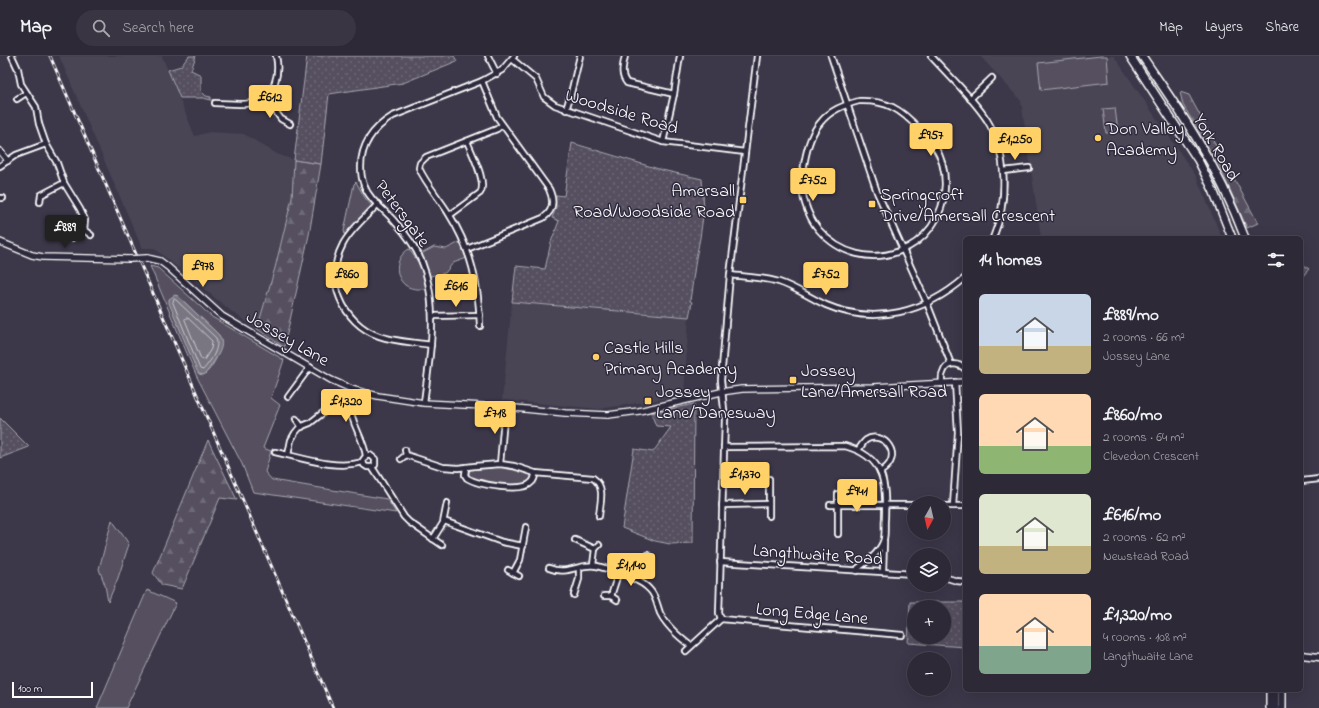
<!DOCTYPE html>
<meta charset="utf-8">
<style>
:root{--surface:#2d2937;--page:#393542;--text:#f1f3f6;--muted:#a7a6ad;--line:#484552;--accent:#ffd166}
body{margin:0;font-family:"Indie Flower",sans-serif;background:var(--page);color:var(--text);height:100vh;display:flex;flex-direction:column;font-size:15px;white-space:nowrap}
*{box-sizing:border-box;margin:0}
p{font-size:13px;color:var(--muted)}
.icon{flex:none;width:22px;height:22px;fill:none;stroke:currentColor;stroke-width:2;stroke-linecap:round;stroke-linejoin:round}
.map{position:relative;flex:1;overflow:hidden}
.panel{position:absolute;left:963px;top:180px;width:340px;height:456px;display:flex;flex-direction:column;background:var(--surface);border-radius:6px;box-shadow:0 4px 16px #0002,0 0 0 1px var(--line)}
.panel>*{flex:none}
.needle{width:26px;rotate:188deg}
.fabs{position:absolute;left:907px;top:440px;display:grid;gap:8px}
.fabs a{display:grid;place-items:center;width:44px;height:44px;border-radius:50%;background:var(--surface);box-shadow:0 4px 16px #0002,0 0 0 1px var(--line);font-size:20px}
.scale{position:absolute;left:12px;bottom:10px;width:81px;box-sizing:border-box;padding-left:4px;border:2px solid #fff;border-top:0;font-size:11px;line-height:14px;white-space:nowrap;color:#fff;-webkit-text-stroke:3px #2f2a3d;paint-order:stroke}
.price{position:absolute;translate:-50% -34px;padding:0 9px;border-radius:4px;background:var(--accent);color:#111;font-size:13px;line-height:26px;filter:drop-shadow(0 1px 2px #0008)}
.price::after{content:'';position:absolute;left:50%;top:24px;width:12px;height:9px;margin-left:-6px;background:inherit;clip-path:polygon(0 0,100% 0,50% 100%)}
.price.current{background:#222;color:#fff}
ul{padding:0;list-style:none}
li{display:flex;align-items:center;gap:12px;height:100px;padding:0 16px}
li span{display:grid;place-items:center;flex:none;width:112px;height:80px;border-radius:6px;color:#555}
li>.icon{margin-inline-start:auto}
span .icon{width:48px;height:48px;fill:#fffc;stroke-width:1}
li b{font-size:17px}
h2{display:flex;justify-content:space-between;align-items:center;height:48px;padding:0 16px;font-size:17px}
header{display:flex;align-items:center;gap:24px;box-sizing:border-box;height:56px;padding:0 20px;background:var(--surface);border-bottom:1px solid var(--line)}
header strong{font-size:19px}
nav{display:flex;gap:22px;margin-inline-start:auto;font-size:14px}
.search{width:280px;height:36px;background:var(--page);display:flex;align-items:center;gap:10px;box-sizing:border-box;padding:0 14px;border-radius:22px;color:var(--muted);font-size:15px}
.map>svg:first-child{display:block}
.built{fill:#494455}
.green{fill:#555060;stroke:#aaa8b0;fill-rule:evenodd}
.forest{fill:url(#forest-firs);stroke:#aaa8b0}
.park{fill:url(#park-dots);stroke:#aaa8b0;fill-rule:evenodd}
.water{fill:#797682;stroke:#afadb4}
.lines{fill:none;stroke-linecap:round;stroke-linejoin:round}
.shore{stroke:#c9c8cd;stroke-width:1}
.minor-casing{stroke:#fff;stroke-width:8}
.tertiary-casing{stroke:#fff;stroke-width:8}
.secondary-casing{stroke:#fff;stroke-width:9}
.trunk-casing{stroke:#fff;stroke-width:10}
.minor{stroke:#2f2a3d;stroke-width:4.5}
.tertiary{stroke:#2f2a3d;stroke-width:5.5}
.secondary{stroke:#2f2a3d;stroke-width:6}
.trunk{stroke:#2f2a3d;stroke-width:7}
.rail-casing{stroke:#fff;stroke-width:3}
.rail{stroke:#2f2a3d;stroke-width:1.5;stroke-dasharray:4.5;stroke-linecap:butt}
.tertiary-bridge-casing{stroke:#fff;stroke-width:8;stroke-linecap:butt}
.tertiary-bridge{stroke:#2f2a3d;stroke-width:5.5}
.poi-dot{fill:#ffd166;stroke:#2f2a3d;stroke-width:1.5}
.labels{text-anchor:middle;stroke-width:3;stroke-linejoin:round;paint-order:stroke}
.street-label{font-size:18px;fill:#fff;stroke:#2f2a3d}
.poi-label{font-size:18px;fill:#fff;stroke:#2f2a3d;text-anchor:start}
</style>
<header>
<strong>Map</strong>
<div class="search"><svg class="icon" aria-label="search" viewBox="0 0 24 24"><circle cx="10" cy="10" r="6"/><path d="M15 15l6 6"/></svg>Search here</div>
<nav><a>Map</a><a>Layers</a><a>Share</a></nav>
</header>
<div class="map">
<svg width="1319" height="652" viewBox="0 0 1319 652">
<defs>
<pattern id="forest-firs" width="22" height="20" patternUnits="userSpaceOnUse"><rect width="22" height="20" fill="#555060"/><path d="M5 1l3.5 6h-7zM16 11l3.5 6h-7z" fill="#6e6a78"/></pattern>
<pattern id="park-dots" width="8" height="8" patternUnits="userSpaceOnUse"><rect width="8" height="8" fill="#555060"/><path d="M2 2h.1M6 6h.1" fill="none" stroke="#6e6a78" stroke-width="1.8" stroke-linecap="round"/></pattern>
</defs>
<rect width="100%" height="100%" fill="#3c3749"/>
<filter id="ink" filterUnits="userSpaceOnUse"><feTurbulence type="fractalNoise" baseFrequency=".025" numOctaves="2"/><feDisplacementMap in="SourceGraphic" scale="8" xChannelSelector="R" yChannelSelector="G"/><feConvolveMatrix kernelMatrix="1 2 1 2 8 2 1 2 1" color-interpolation-filters="sRGB"/></filter>
<g filter="url(#ink)">
<!-- built -->
<g class="built">
<polygon points="59,0 162,0 195,80 210,76 244,78 277,98 294,104 292,142 275,212 257,273 232,256 154,192 142,192"/>
<polygon points="980,0 1114,0 1196,120 1222,182 1041,182 1021,45"/>
<polygon points="512,246 689,261 684,340 599,353 502,344"/>
</g>
<!-- green -->
<g class="green">
<polygon points="1101,0 1107,0 1109,26 1041,34 1038,7"/>
<polygon points="1115,52 1118,76 1106,77 1103,53"/>
<polygon points="356,126 365,142 372,150 345,179 344,175 354,128"/>
<polygon points="460,186 467,202 453,207 445,217 430,220 421,198 434,191 446,193"/>
<path d="M409,193l12,17 6,23c-8,0 -15,1 -22,-4 -12,-10 -9,-29 4,-36z"/>
<path d="M150,210l8,2 54,49 72,43 -13,38 9,7 -17,43 8,3 -6,21 7,8 115,19 9,14 -143,-21 -11,-28 -45,-87zM178,240l41,39c5,13 -5,31 -15,40z"/>
<path d="M501,411l29,7 2,4 -2,4c-19,4 -47,6 -62,-6l2,-6 18,-2z"/>
<polygon points="112,464 129,488 118,522 108,546 105,529 99,513"/>
<polygon points="147,534 176,547 126,652 97,652"/>
</g>
<!-- forest -->
<g class="forest">
<polygon points="1180,36 1189,39 1258,167 1247,172 1219,109 1183,49"/>
<polygon points="294,104 321,108 309,179 284,291 257,273 275,212 292,142"/>
<polygon points="1301,207 1309,213 1301,222"/>
<polygon points="208,384 237,444 220,442 182,533 162,529 153,517"/>
</g>
<!-- park -->
<g class="park">
<polygon points="189,0 196,0 191,14 201,19 201,35 206,40 211,41 211,44 203,42 180,42 168,14 181,10"/>
<polygon points="307,0 454,0 457,5 403,27 329,38 321,108 294,104"/>
<polygon points="572,87 662,114 702,123 704,153 700,182 696,202 690,245 692,246 689,261 512,246 516,210 545,213 551,186 559,165 552,162 556,152 556,139 564,140"/>
<polygon points="694,348 693,487 670,488 655,485 622,472 634,393 653,396 671,371 656,370 651,357"/>
<polygon points="0,362 29,391 0,402"/>
<path d="M910,546h55v45l-57,-4zM914,551h30v30h-30z"/>
</g>
<!-- water -->
<path class="water" d="M175,239l3,1 38,36c10,9 5,19 -2,29 -3,5 -6,10 -10,14l-5,-1 -2,-3 -28,-68v-4z"/>
<g class="lines">
<!-- shore -->
<g class="shore">
<path d="M174,243l2,1 40,38c4,11 -6,24 -13,32l-3,-1 -27,-66z"/>
<polygon points="186,262 188,262 212,285 211,293 204,304 201,303 185,264"/>
</g>
<!-- minor casing -->
<g class="minor-casing">
<g id="minor">
<polyline points="12,0 18,13 21,28 36,51 39,68 46,88 57,107 64,127 80,153 85,164 84,174 91,179"/>
<polyline points="488,0 497,18"/>
<path d="M625,0c-2,10 -5,19 2,27l47,11"/>
<polyline points="831,0 877,136 927,247 951,308"/>
<path d="M931,0c19,21 41,41 56,64 21,34 21,82 6,118"/>
<polyline points="512,3 536,23 544,41 555,49 663,86 745,96"/>
<polyline points="265,41 281,63 290,68"/>
<polyline points="17,43 26,37"/>
<polyline points="970,43 992,22"/>
<path d="M859,45c27,-1 42,8 60,28 6,5 12,11 16,18 7,11 10,25 10,37 -1,68 -82,97 -126,46 -6,-7 -11,-17 -14,-27 -7,-20 1,-64 15,-80 10,-13 24,-18 39,-22z"/>
<path d="M215,47c13,0 30,3 42,-1 18,-7 23,-29 19,-46"/>
<polyline points="566,54 571,37 580,0"/>
<polyline points="663,86 674,38 680,0"/>
<polyline points="0,95 8,105"/>
<polyline points="0,110 16,99 46,88"/>
<polyline points="1003,115 1029,112"/>
<polyline points="0,142 3,142"/>
<polyline points="40,146 41,139 64,127"/>
<path d="M378,148c-12,13 -27,25 -35,40 -19,35 -1,79 36,92 17,6 35,6 52,9"/>
<path d="M450,159l30,-22c8,-10 -9,-41 -13,-52"/>
<polyline points="72,182 84,174"/>
<path d="M467,193l76,-31c11,-7 11,-18 6,-29l-52,-72 -15,-36"/>
<path d="M730,219c16,2 33,2 49,7 16,5 31,16 47,23 49,21 100,7 139,-27"/>
<polyline points="433,260 480,259"/>
<path d="M480,270c-1,-41 -9,-77 -31,-112 -9,-15 -23,-30 -30,-46l1,-5 6,-6 71,-28 5,-4"/>
<path d="M942,328c0,-4 -1,-8 1,-11 3,-11 15,-11 22,-4"/>
<path d="M354,334c-2,5 -4,10 -4,15 0,17 14,34 16,51l-3,4 1,5 3,2h5l3,-2v-6l-5,-4 -4,1"/>
<polyline points="288,341 310,311"/>
<path d="M424,347c5,-43 14,-86 2,-129 -5,-19 -18,-38 -31,-52 -10,-12 -26,-22 -31,-37 -2,-5 -3,-12 -3,-18 0,-23 12,-39 32,-51l89,-35 20,-11 12,-14"/>
<polyline points="296,363 302,371"/>
<path d="M724,391l121,-1c40,11 41,36 40,72 -1,7 1,18 -2,24 -5,12 -15,19 -25,26l-1,3"/>
<path d="M858,394c3,-3 5,-8 8,-10 16,-11 41,16 14,32"/>
<path d="M275,396c28,6 60,18 88,10"/>
<polyline points="288,399 291,384 295,377 300,371 310,367 324,356"/>
<path d="M406,399l37,12 15,1 17,-2 25,-2 14,2 21,7 58,5c13,9 7,25 6,38"/>
<polyline points="401,403 406,399 405,394"/>
<polyline points="500,408 505,351"/>
<polyline points="372,411 404,461 409,466 442,489"/>
<path d="M466,411l-1,8 2,3c11,7 56,15 65,4 2,-2 3,-6 3,-9"/>
<polyline points="1302,425 1319,423"/>
<polyline points="722,449 769,448"/>
<polyline points="830,449 914,449"/>
<polyline points="944,450 965,450"/>
<polyline points="953,450 958,376 955,326"/>
<polyline points="769,460 769,423"/>
<polyline points="444,465 502,486 523,490"/>
<polyline points="838,478 838,438"/>
<polyline points="433,483 443,467 447,447"/>
<polyline points="575,484 595,493 599,489"/>
<polyline points="720,506 914,518"/>
<polyline points="593,509 595,493"/>
<path d="M549,512c19,8 32,-6 48,-2 15,4 43,12 53,24 6,6 7,15 10,23 7,14 19,24 31,33"/>
<polyline points="508,514 519,520"/>
<polyline points="883,516 884,485"/>
<polyline points="513,517 520,504 526,471"/>
<polyline points="944,521 957,525 965,526"/>
<polyline points="638,525 648,499"/>
<polyline points="574,539 579,523 579,512"/>
<polyline points="604,540 611,540 617,544"/>
<polyline points="611,540 618,518"/>
<polyline points="721,563 719,557 725,363 721,324 730,219 757,0"/>
<polyline points="721,563 902,579"/>
<polyline points="686,595 721,563"/>
</g>
</g>
<!-- tertiary casing -->
<g class="tertiary-casing">
<g id="tertiary">
<polyline points="0,186 32,199 43,201 130,203"/>
<polyline points="147,202 160,205 168,211 222,260 331,324 354,334 378,340 424,347 505,351 565,357 608,359 639,355 721,336 742,333 874,331 965,326"/>
</g>
</g>
<!-- secondary casing -->
<g class="secondary-casing">
<polyline id="secondary" points="1301,599 1319,601"/>
</g>
<!-- trunk casing -->
<g class="trunk-casing">
<g id="trunk">
<polyline points="1130,0 1198,104 1213,134 1232,182"/>
<path d="M1142,0c19,28 39,56 56,85 19,31 34,63 47,97"/>
<polyline points="1270,652 1270,634"/>
<polyline points="1275,652 1275,634"/>
<polyline points="1282,652 1282,634"/>
</g>
</g>
<!-- minor -->
<use href="#minor" class="minor"/>
<!-- tertiary -->
<use href="#tertiary" class="tertiary"/>
<!-- secondary -->
<use href="#secondary" class="secondary"/>
<!-- trunk -->
<use href="#trunk" class="trunk"/>
<!-- rail casing -->
<g class="rail-casing">
<polyline id="rail" points="50,0 333,652"/>
</g>
<!-- rail -->
<use href="#rail" class="rail"/>
<!-- tertiary-bridge casing -->
<g class="tertiary-bridge-casing">
<polyline id="tertiary-bridge" points="130,203 147,202"/>
</g>
<!-- tertiary-bridge -->
<use href="#tertiary-bridge" class="tertiary-bridge"/>
</g>
</g>
<!-- markers -->
<g class="poi-dot">
<circle cx="1098" cy="82" r="4"/>
<rect x="739" y="140" width="8" height="8" rx="2"/>
<rect x="868" y="144" width="8" height="8" rx="2"/>
<circle cx="596" cy="301" r="4"/>
<rect x="789" y="320" width="8" height="8" rx="2"/>
<rect x="644" y="341" width="8" height="8" rx="2"/>
</g>
<g class="labels">
<!-- street labels -->
<g class="street-label">
<text transform="translate(622 55) rotate(17)" y="6">Woodside Road</text>
<text transform="translate(1217 91) rotate(60)" y="6">York Road</text>
<text transform="translate(403 157) rotate(53)" y="6">Petersgate</text>
<text transform="translate(288 282) rotate(30)" y="6">Jossey Lane</text>
<text transform="translate(818 498) rotate(4)" y="6">Langthwaite Road</text>
<text transform="translate(812 557) rotate(5)" y="6">Long Edge Lane</text>
</g>
<!-- poi labels -->
<g class="poi-label">
<text x="1106" y="78">Don Valley<tspan x="1106" dy="21">Academy</tspan></text>
<text x="735" y="140" text-anchor="end">Amersall<tspan x="735" dy="21">Road/Woodside Road</tspan></text>
<text x="880" y="144">Springcroft<tspan x="880" dy="21">Drive/Amersall Crescent</tspan></text>
<text x="604" y="297">Castle Hills<tspan x="604" dy="21">Primary Academy</tspan></text>
<text x="801" y="320">Jossey<tspan x="801" dy="21">Lane/Amersall Road</tspan></text>
<text x="656" y="341">Jossey<tspan x="656" dy="21">Lane/Danesway</tspan></text>
</g>
</g>
</svg>
<div class="fabs">
<a><svg class="needle" viewBox="-14 -14 28 28"><path d="M0-13l5 13h-10z" fill="#e53935"/><path d="M0 13l5-13h-10z" fill="#a7a6ad"/></svg></a>
<a><svg class="icon" aria-label="layers" viewBox="0 0 24 24"><path d="M12 4l9 5-9 5-9-5zM3 14l9 5 9-5"/></svg></a>
<a>+</a>
<a>−</a>
</div>
<div class="scale">100 m</div>
<b class="price" style="left:270px;top:63px">£612</b>
<b class="price" style="left:931px;top:101px">£957</b>
<b class="price" style="left:1015px;top:105px">£1,250</b>
<b class="price" style="left:813px;top:146px">£752</b>
<b class="price current" style="left:65px;top:193px">£889</b>
<b class="price" style="left:203px;top:232px">£978</b>
<b class="price" style="left:347px;top:240px">£860</b>
<b class="price" style="left:826px;top:240px">£752</b>
<b class="price" style="left:456px;top:252px">£616</b>
<b class="price" style="left:346px;top:367px">£1,320</b>
<b class="price" style="left:495px;top:379px">£718</b>
<b class="price" style="left:745px;top:440px">£1,370</b>
<b class="price" style="left:857px;top:457px">£941</b>
<b class="price" style="left:631px;top:531px">£1,140</b>
<section class="panel">
<h2>14 homes<svg class="icon" aria-label="filters" viewBox="0 0 24 24"><path d="M4 7h16M4 17h16"/><circle cx="9" cy="7" r="2"/><circle cx="15" cy="17" r="2"/></svg></h2>
<ul>
<li><span style="background:linear-gradient(#c9d6e8 65%,#c2b280 0)"><svg class="icon" aria-label="home" viewBox="0 0 24 24"><path d="M3 11l9-7 9 7M6 9v11h12V9"/></svg></span><div><b>£889/mo</b><p>2 rooms · 66 m²</p><p>Jossey Lane</p></div></li>
<li><span style="background:linear-gradient(#ffd9b3 65%,#8fb573 0)"><svg class="icon" aria-label="home" viewBox="0 0 24 24"><path d="M3 11l9-7 9 7M6 9v11h12V9"/></svg></span><div><b>£860/mo</b><p>2 rooms · 64 m²</p><p>Clevedon Crescent</p></div></li>
<li><span style="background:linear-gradient(#dfe7d0 65%,#c2b280 0)"><svg class="icon" aria-label="home" viewBox="0 0 24 24"><path d="M3 11l9-7 9 7M6 9v11h12V9"/></svg></span><div><b>£616/mo</b><p>2 rooms · 62 m²</p><p>Newstead Road</p></div></li>
<li><span style="background:linear-gradient(#ffd9b3 65%,#7fa58c 0)"><svg class="icon" aria-label="home" viewBox="0 0 24 24"><path d="M3 11l9-7 9 7M6 9v11h12V9"/></svg></span><div><b>£1,320/mo</b><p>4 rooms · 108 m²</p><p>Langthwaite Lane</p></div></li>
</ul>
</section>
</div>
